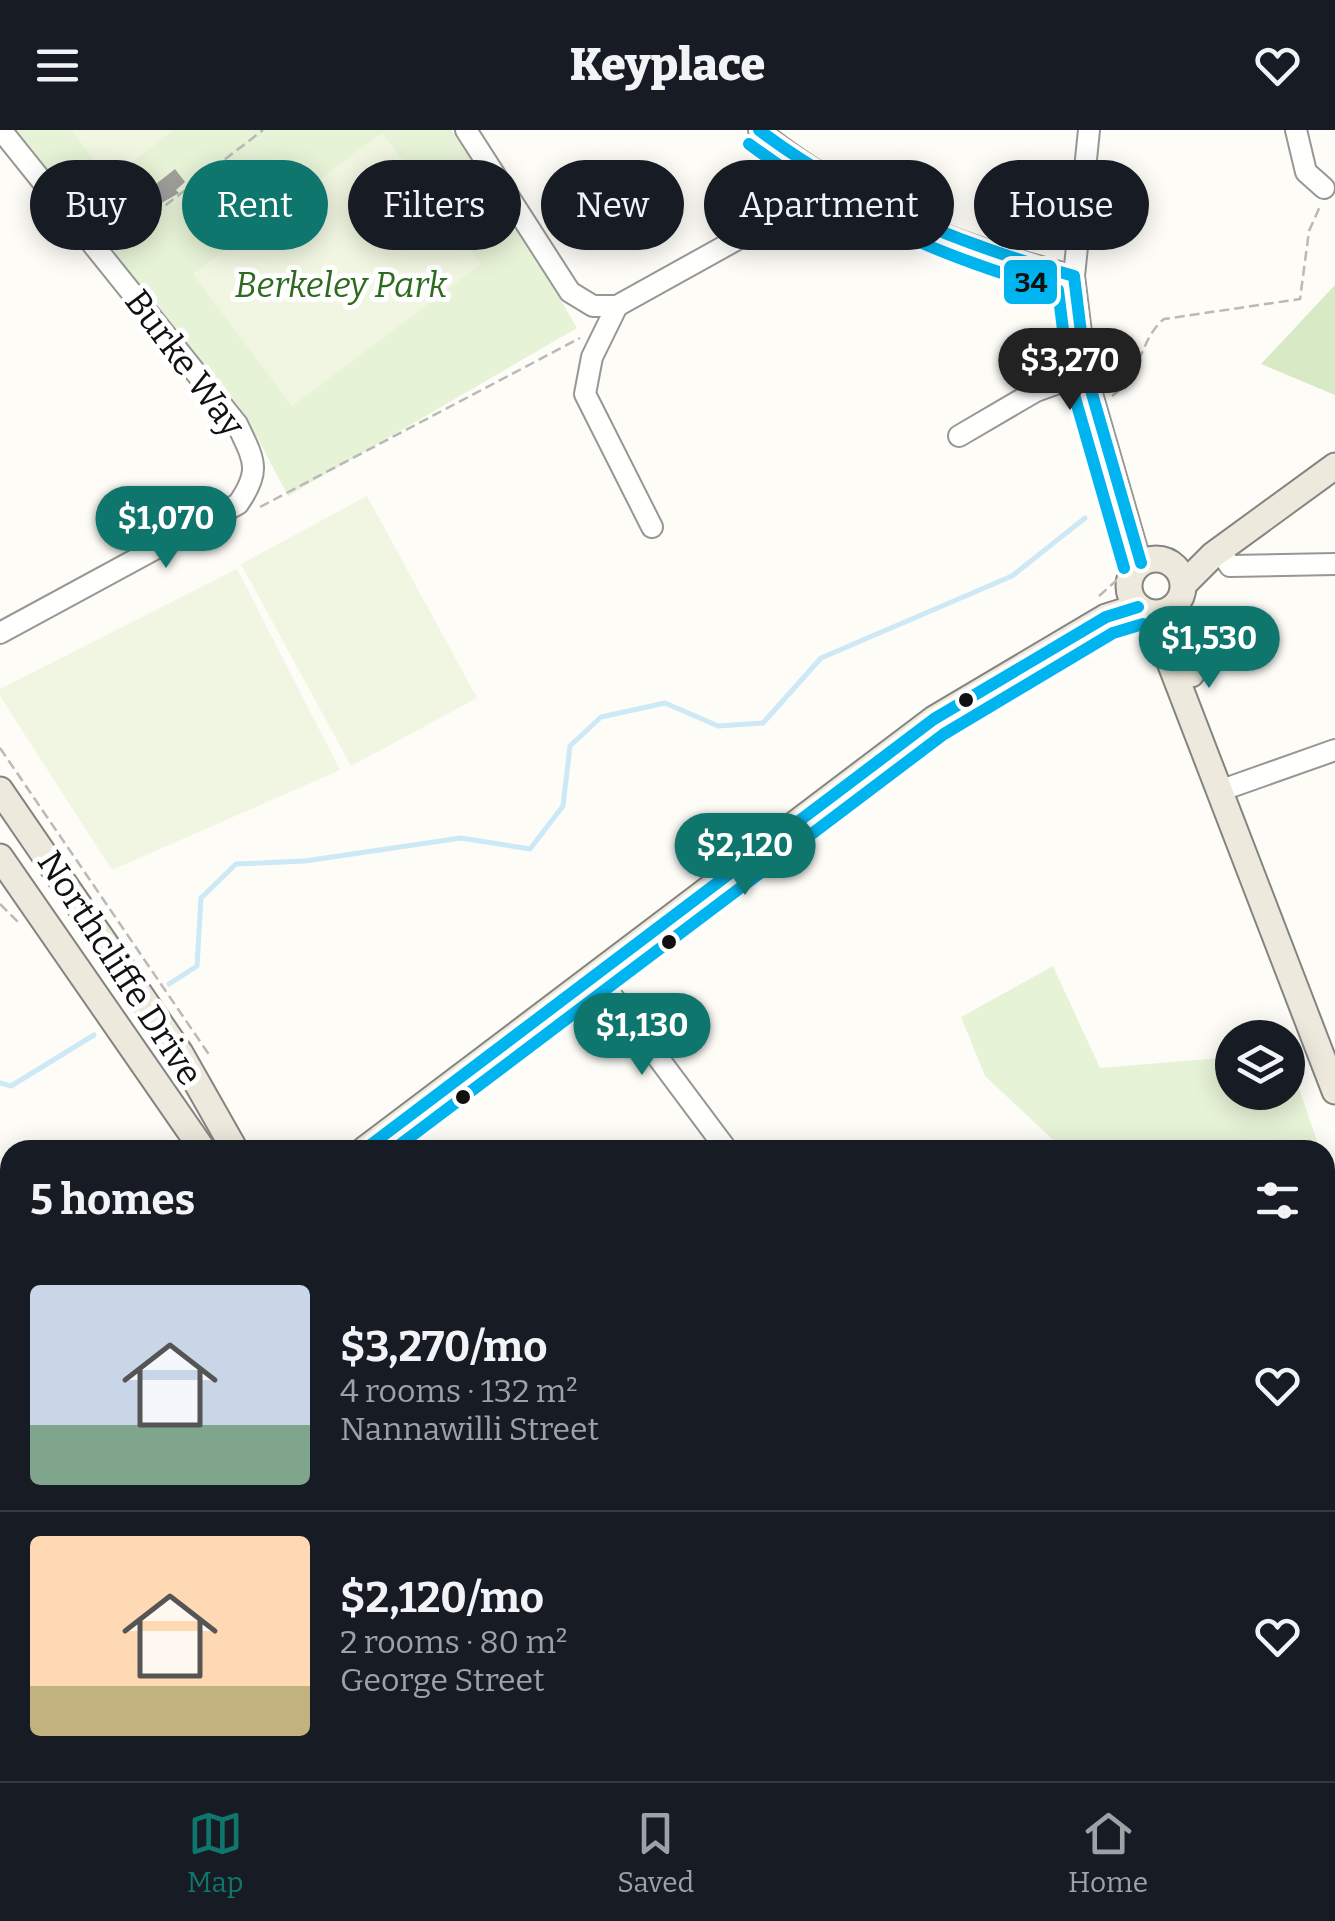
<!DOCTYPE html>
<meta charset="utf-8">
<style>
:root{--surface:#171b24;--page:#242831;--text:#f1f3f6;--muted:#9ea1a6;--line:#363941;--accent:#0f766e}
body{margin:0;font-family:Bitter,serif;background:var(--page);color:var(--text);height:100vh;display:flex;flex-direction:column;font-size:38px;white-space:nowrap}
*{box-sizing:border-box;margin:0}
p{font-size:32px;color:var(--muted)}
.icon{flex:none;width:55px;height:55px;fill:none;stroke:currentColor;stroke-width:2;stroke-linecap:round;stroke-linejoin:round}
.map{position:relative;flex:1;overflow:hidden}
.drawer{position:absolute;left:0px;top:1010px;width:1335px;height:642px;display:flex;flex-direction:column;background:var(--surface);border-radius:30px 30px 0 0;box-shadow:0 5px 25px #0003}
.drawer>*{flex:none}
.banner{position:absolute;left:30px;top:30px;width:1275px;height:90px;display:flex;gap:20px}
.tools{position:absolute;left:1215px;top:890px;display:grid;gap:20px}
.tools a{display:grid;place-items:center;width:90px;height:90px;border-radius:50%;background:var(--surface);box-shadow:0 5px 25px #0003;font-size:50px}
.price{position:absolute;translate:-50% -85px;padding:0 22px;border-radius:35px;background:var(--accent);color:#fff;font-size:32px;line-height:65px;filter:drop-shadow(0 2px 5px #0008)}
.price::after{content:'';position:absolute;left:50%;top:60px;width:30px;height:22px;margin-left:-15px;background:inherit;clip-path:polygon(0 0,100% 0,50% 100%)}
.price.selected{background:#222;color:#fff}
ul{padding:0;list-style:none}
li{display:flex;align-items:center;gap:30px;height:250px;padding:0 30px}
li+li{border-top:2px solid var(--line)}
li span{display:grid;place-items:center;flex:none;width:280px;height:200px;border-radius:10px;color:#555}
li>.icon{margin-inline-start:auto}
span .icon{width:120px;height:120px;fill:#fffc;stroke-width:1}
li b{font-size:42px}
h2{display:flex;justify-content:space-between;align-items:center;height:120px;padding:0 30px;font-size:42px}
.tag{padding:0 35px;border-radius:45px;background:var(--surface);box-shadow:0 5px 25px #0003;font-size:35px;line-height:90px}
.tag.selected{background:var(--accent);color:#fff}
header{display:flex;justify-content:space-between;align-items:center;height:130px;padding:0 30px;background:var(--surface);font-size:45px;font-weight:800}
.tab-bar{display:flex;justify-content:space-around;align-items:center;height:140px;border-top:2px solid var(--line);background:var(--surface);font-size:28px;color:var(--muted)}
.tab-bar a{display:grid;justify-items:center;gap:5px}
.tab-bar .selected{color:var(--accent)}
.map>svg:first-child{display:block}
.green{fill:#e7f3d7}
.forest{fill:#d8eac5}
.pitch{fill:#f0f6e1}
.water{fill:#cde8f7}
.lines{fill:none;stroke-linecap:round;stroke-linejoin:round}
.stream{stroke:#cde8f7;stroke-width:5}
.building{fill:#a19f9c}
.minor-casing{stroke:#979795;stroke-width:24}
.major-casing{stroke:#858482;stroke-width:29}
.path{stroke:#b9b9b8;stroke-width:2.5;stroke-dasharray:10 5;stroke-linecap:butt}
.minor{stroke:#fffffe;stroke-width:20}
.major{stroke:#ede9dc;stroke-width:25}
.bus-1-casing{stroke:#fff;stroke-width:20}
.bus-2-casing{stroke:#fff;stroke-width:20}
.bus-1{stroke:#00b5ef;stroke-width:12}
.bus-2{stroke:#00b5ef;stroke-width:12}
.bus-dot{fill:#111;stroke:#fff;stroke-width:4}
.labels{text-anchor:middle;stroke-width:10;stroke-linejoin:round;paint-order:stroke}
.park-label{font-size:35px;font-style:italic;fill:#2f6b1f;stroke:#fff}
.street-label{font-size:35px;fill:#111;stroke:#fff}
.line-badge{stroke:#fff;stroke-width:4}
.pale-badge-label{font-size:28px;text-anchor:middle;font-weight:bold;fill:#111}
</style>
<header><svg class="icon" aria-label="menu" viewBox="0 0 24 24"><path d="M4 6h16M4 12h16M4 18h16"/></svg>Keyplace<svg class="icon" aria-label="heart" viewBox="0 0 24 24"><path d="M12 20l-8-8c-3-5 5-10 8-4 3-6 11-1 8 4z"/></svg></header>
<div class="map">
<svg width="1335" height="1651" viewBox="0 0 1335 1651">
<rect width="100%" height="100%" fill="#fdfcf7"/>
<!-- green -->
<g class="green">
<polygon points="13,0 451,0 505,74 577,198 288,366 245,284"/>
<polygon points="1053,836 1100,938 1232,927 1232,962 1288,962 1288,926 1320,1020 1064,1020 985,946 961,887"/>
<polygon points="909,1642 914,1651 707,1651 704,1643"/>
</g>
<!-- forest -->
<polygon class="forest" points="1335,155 1335,265 1261,234"/>
<!-- pitch -->
<g class="pitch">
<polygon points="71,0 174,0 109,50"/>
<polygon points="382,3 481,134 292,276 193,144"/>
<polygon points="367,366 477,568 351,636 241,434"/>
<polygon points="237,439 340,640 112,740 0,566 0,559"/>
</g>
<!-- water -->
<g class="water">
<polygon points="10,1071 10,1181 0,1189 0,1079"/>
<polygon points="0,1190 10,1201 10,1642 308,1642 310,1651 0,1651"/>
</g>
<g class="lines">
<!-- stream -->
<g class="stream">
<polyline points="169,854 197,836 201,768 236,734 305,731 461,708 530,719 563,676 570,616 601,587 665,573 718,596 763,593 821,528 1012,446 1085,388"/>
<polyline points="0,953 11,956 94,905"/>
</g>
</g>
<!-- building -->
<polygon class="building" points="175,39 185,52 176,60 179,63 151,79 141,66"/>
<g class="lines">
<!-- minor casing -->
<g class="minor-casing">
<g id="minor">
<polyline points="466,0 570,162 593,176 617,176 799,75 828,48"/>
<path d="M759,0c95,76 199,116 315,146"/>
<polyline points="1089,0 1074,146 1086,243 1141,433"/>
<polyline points="1296,0 1306,42 1324,58"/>
<polyline points="617,176 592,227 585,264 652,397"/>
<polyline points="959,306 1036,261 1086,243"/>
<polyline points="1219,420 1230,436 1335,434"/>
<path d="M0,503l238,-129c24,-34 16,-44 -1,-80l-236,-294"/>
<polyline points="1222,660 1335,620"/>
<polyline points="597,846 727,1020"/>
<polyline points="1325,1067 1335,1063"/>
<polyline points="1325,1503 1335,1504"/>
<polyline points="930,1642 934,1651"/>
<polyline points="1249,1651 1335,1647"/>
</g>
</g>
<!-- major casing -->
<g class="major-casing">
<g id="major">
<circle cx="1156" cy="456" r="27"/>
<polyline points="1184,454 1213,425 1335,336"/>
<polyline points="1174,477 1191,544"/>
<polyline points="1151,483 1335,961"/>
<polyline points="0,660 180,923 235,1020"/>
<polyline points="0,727 203,1020"/>
<polyline points="364,1020 934,589 1106,487 1138,477"/>
<polyline points="622,1642 627,1651"/>
<polyline points="674,1642 679,1651"/>
</g>
</g>
<!-- path -->
<g class="path">
<polyline points="828,74 930,120"/>
<polyline points="118,112 263,0"/>
<path d="M1112,266c29,-19 28,-58 52,-77l136,-20 9,-68 12,-27"/>
<polyline points="260,377 580,208"/>
<polyline points="1099,466 1117,450 1121,433"/>
<polyline points="0,618 210,926"/>
<polyline points="0,774 18,792"/>
<polyline points="1069,1642 1069,1651"/>
<polyline points="433,1651 435,1642"/>
</g>
<!-- minor -->
<use href="#minor" class="minor"/>
<!-- major -->
<use href="#major" class="major"/>
<!-- bus-1 casing -->
<g class="bus-1-casing">
<g id="bus-1">
<path d="M759,0c96,72 200,114 315,146l12,97 55,190"/>
<polyline points="364,1020 934,589 1106,487 1138,477"/>
</g>
</g>
<!-- bus-2 casing -->
<g class="bus-2-casing">
<g id="bus-2">
<path d="M749,14c94,70 196,115 309,146l11,87 55,191"/>
<polyline points="393,1020 944,604 1113,503 1143,494"/>
</g>
</g>
<!-- bus-1 -->
<use href="#bus-1" class="bus-1"/>
<!-- bus-2 -->
<use href="#bus-2" class="bus-2"/>
</g>
<!-- markers -->
<g class="bus-dot">
<circle cx="966" cy="570" r="9"/>
<circle cx="669" cy="812" r="9"/>
<circle cx="463" cy="967" r="9"/>
</g>
<g class="labels">
<!-- park labels -->
<g class="park-label">
<text x="341" y="167">Berkeley Park</text>
</g>
<!-- street labels -->
<g class="street-label">
<text transform="translate(185 233) rotate(53)" y="12">Burke Way</text>
<text transform="translate(120 838) rotate(57)" y="12">Northcliffe Drive</text>
</g>
</g>
<rect class="line-badge" x="1002" y="128" width="57" height="48" rx="10" fill="#00b5ef"/>
<g class="pale-badge-label">
<text x="1031" y="162">34</text>
</g>
</svg>
<div class="tools">
<a><svg class="icon" aria-label="layers" viewBox="0 0 24 24"><path d="M12 4l9 5-9 5-9-5zM3 14l9 5 9-5"/></svg></a>
</div>
<b class="price selected" style="left:1070px;top:283px">$3,270</b>
<b class="price" style="left:166px;top:441px">$1,070</b>
<b class="price" style="left:1209px;top:561px">$1,530</b>
<b class="price" style="left:745px;top:768px">$2,120</b>
<b class="price" style="left:642px;top:948px">$1,130</b>
<div class="banner">
<a class="tag">Buy</a>
<a class="tag selected">Rent</a>
<a class="tag">Filters</a>
<a class="tag">New</a>
<a class="tag">Apartment</a>
<a class="tag">House</a>
</div>
<section class="drawer">
<h2>5 homes<svg class="icon" aria-label="filters" viewBox="0 0 24 24"><path d="M4 7h16M4 17h16"/><circle cx="9" cy="7" r="2"/><circle cx="15" cy="17" r="2"/></svg></h2>
<ul>
<li><span style="background:linear-gradient(#c9d6e8 70%,#7fa58c 0)"><svg class="icon" aria-label="home" viewBox="0 0 24 24"><path d="M3 11l9-7 9 7M6 9v11h12V9"/></svg></span><div><b>$3,270/mo</b><p>4 rooms · 132 m²</p><p>Nannawilli Street</p></div><svg class="icon" aria-label="heart" viewBox="0 0 24 24"><path d="M12 20l-8-8c-3-5 5-10 8-4 3-6 11-1 8 4z"/></svg></li>
<li><span style="background:linear-gradient(#ffd9b3 75%,#c2b280 0)"><svg class="icon" aria-label="home" viewBox="0 0 24 24"><path d="M3 11l9-7 9 7M6 9v11h12V9"/></svg></span><div><b>$2,120/mo</b><p>2 rooms · 80 m²</p><p>George Street</p></div><svg class="icon" aria-label="heart" viewBox="0 0 24 24"><path d="M12 20l-8-8c-3-5 5-10 8-4 3-6 11-1 8 4z"/></svg></li>
</ul>
</section>
</div>
<nav class="tab-bar">
<a class="selected"><svg class="icon" aria-label="map" viewBox="0 0 24 24"><path d="M3 6l6-2 6 2 6-2v14l-6 2-6-2-6 2zM9 4v14M15 6v14"/></svg>Map</a>
<a><svg class="icon" aria-label="saved" viewBox="0 0 24 24"><path d="M7 4h10v16l-5-4-5 4z"/></svg>Saved</a>
<a><svg class="icon" aria-label="home" viewBox="0 0 24 24"><path d="M3 11l9-7 9 7M6 9v11h12V9"/></svg>Home</a>
</nav>
